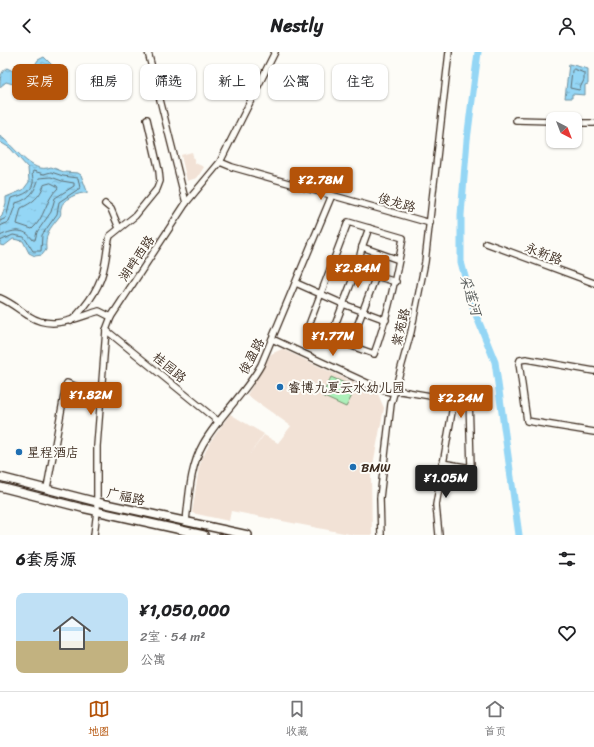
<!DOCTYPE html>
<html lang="zh">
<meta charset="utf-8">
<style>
:root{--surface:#fff;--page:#f2f2f2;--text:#202124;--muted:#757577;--line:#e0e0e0;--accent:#b45309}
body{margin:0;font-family:Sriracha,"LXGW WenKai TC",sans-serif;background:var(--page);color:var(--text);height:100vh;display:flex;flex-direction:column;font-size:15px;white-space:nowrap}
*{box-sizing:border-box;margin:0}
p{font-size:13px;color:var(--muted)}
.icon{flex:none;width:22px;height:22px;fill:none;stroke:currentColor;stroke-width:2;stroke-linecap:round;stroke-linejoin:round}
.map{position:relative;height:483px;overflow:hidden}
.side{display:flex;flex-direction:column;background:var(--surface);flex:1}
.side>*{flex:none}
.hud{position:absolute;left:12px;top:12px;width:570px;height:36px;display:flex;gap:8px}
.needle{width:26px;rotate:138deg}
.tools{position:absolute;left:546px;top:60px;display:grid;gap:8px}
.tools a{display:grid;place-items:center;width:36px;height:36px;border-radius:8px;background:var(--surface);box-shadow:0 1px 3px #0004;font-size:20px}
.price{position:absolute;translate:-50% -34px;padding:0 9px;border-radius:4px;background:var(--accent);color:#fff;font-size:13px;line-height:26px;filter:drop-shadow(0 1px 2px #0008)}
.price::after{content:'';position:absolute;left:50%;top:24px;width:12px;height:9px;margin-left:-6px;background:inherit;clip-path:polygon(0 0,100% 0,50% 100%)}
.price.selected{background:#222;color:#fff}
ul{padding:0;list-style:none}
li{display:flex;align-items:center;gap:12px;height:100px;padding:0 16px}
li+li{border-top:1px solid var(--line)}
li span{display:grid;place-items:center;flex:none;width:112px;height:80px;border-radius:8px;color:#555}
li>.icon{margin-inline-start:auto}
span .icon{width:48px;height:48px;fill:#fffc;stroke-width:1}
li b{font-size:17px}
h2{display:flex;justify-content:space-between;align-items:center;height:48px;padding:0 16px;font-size:17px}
.chip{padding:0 14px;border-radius:8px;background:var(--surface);box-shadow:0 1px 3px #0004;font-size:14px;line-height:36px}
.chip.selected{background:var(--accent);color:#fff}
header{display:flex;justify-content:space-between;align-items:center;height:52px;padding:0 16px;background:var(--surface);font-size:18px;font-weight:800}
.tab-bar{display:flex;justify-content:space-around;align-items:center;height:56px;border-top:1px solid var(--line);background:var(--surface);font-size:11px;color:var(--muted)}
.tab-bar a{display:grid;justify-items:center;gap:2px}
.tab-bar .selected{color:var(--accent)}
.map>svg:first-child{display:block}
.built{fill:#f2e2d6}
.grass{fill:#adf0ba;stroke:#748d6c}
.water{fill:url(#water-ripples);stroke:#70919f}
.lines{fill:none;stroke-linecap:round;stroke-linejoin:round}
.shore{stroke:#5f6f74;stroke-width:1}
.river{stroke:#94d6f5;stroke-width:7}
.minor-casing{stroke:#3b2a1e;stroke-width:8}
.major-casing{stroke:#3b2a1e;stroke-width:10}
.minor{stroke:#fdfcf7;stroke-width:5.5}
.major{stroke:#fdfcf7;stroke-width:7}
.poi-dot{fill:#1f6fb2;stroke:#fdfcf7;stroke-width:1.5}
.labels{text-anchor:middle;stroke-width:4;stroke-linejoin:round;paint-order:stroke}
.street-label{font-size:13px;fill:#3b2a1e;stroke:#fdfcf7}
.poi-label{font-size:13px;fill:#3b2a1e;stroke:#fdfcf7;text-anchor:start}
.water-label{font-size:14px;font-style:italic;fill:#515554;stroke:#fdfcf7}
</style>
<header><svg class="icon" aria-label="back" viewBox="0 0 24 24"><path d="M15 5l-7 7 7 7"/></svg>Nestly<svg class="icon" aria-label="person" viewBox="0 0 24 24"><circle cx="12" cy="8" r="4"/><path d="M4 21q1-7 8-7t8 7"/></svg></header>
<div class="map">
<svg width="594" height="483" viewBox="0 0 594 483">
<defs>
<pattern id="water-ripples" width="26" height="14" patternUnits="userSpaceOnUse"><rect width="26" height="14" fill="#94d6f5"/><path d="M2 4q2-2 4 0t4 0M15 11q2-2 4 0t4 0" fill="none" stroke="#80b8d2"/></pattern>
</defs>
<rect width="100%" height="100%" fill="#fdfcf7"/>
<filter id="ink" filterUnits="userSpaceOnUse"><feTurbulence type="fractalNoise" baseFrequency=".025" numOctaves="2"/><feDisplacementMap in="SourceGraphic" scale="8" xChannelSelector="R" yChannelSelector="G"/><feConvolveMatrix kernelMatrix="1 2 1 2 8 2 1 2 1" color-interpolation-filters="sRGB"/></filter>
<g filter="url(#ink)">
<!-- built -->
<g class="built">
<polygon points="192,100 195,111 204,115 197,126 187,129 181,103"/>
<polygon points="282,297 378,342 384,356 371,423 372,483 354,483 231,459 229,469 192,461 199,415 203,405 210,390 230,362 264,382 250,402 264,383 278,391 291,374 247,343 271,302"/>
</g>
<!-- grass -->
<polygon class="grass" points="331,325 356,336 346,355 322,344"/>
<!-- water -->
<g class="water">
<path d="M44,5l12,12 -3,2c-8,-4 -11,-6 -18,1l2,6c-6,11 -21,7 -31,4l-6,5c0,-8 0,-15 7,-19l16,8 8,-5 7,-11z"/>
<polygon points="569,12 588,17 588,32 585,33 585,43 572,42 572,46 565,46"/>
<path d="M0,84c15,10 31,39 51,31l13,5 14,1 3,2 6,16v2c-8,-1 -25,6 -26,15 -1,4 1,6 -2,9 -10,13 -14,16 -13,33l-4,5 -7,1 -6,-3 -6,-12 -10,-2 -9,7 -4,-1v-27l2,-2 4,-13v-6l17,-7 6,-8 -1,-14 -18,-20 -10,-6z"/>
</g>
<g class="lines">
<!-- shore -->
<g class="shore">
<polygon points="574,17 584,21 584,28 579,38 570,36 572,19"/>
<path d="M51,131l6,3 1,2c-13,12 -13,30 -26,41l-15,-5 4,-16c11,-5 19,-11 23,-23z"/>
<path d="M0,169l6,-3 5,-20c8,-2 20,-4 22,-15 1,-4 -2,-8 0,-12l11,3 7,-2 12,4 15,2 2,10 -21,14 -2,12 -15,21 -1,16h-8l-9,-14 -11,-2 -13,6"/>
<path d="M0,174l9,-4 7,-19c14,-4 19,-12 23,-25l12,-1 11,4 12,2v3l-19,12 -4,14 -14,20 -2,8h-2c-9,-13 -21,-10 -33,-4"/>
</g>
<!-- river -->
<polyline class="river" points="478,0 467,88 461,163 461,210 474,258 495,310 519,483"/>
<!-- minor casing -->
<g class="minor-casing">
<g id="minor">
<polyline points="148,0 186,151"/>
<polyline points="516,68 553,69"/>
<polyline points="575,71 594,71"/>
<polyline points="220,110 232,115 430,171"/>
<polyline points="105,152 111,157 119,176"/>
<path d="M348,170l55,16c-7,40 -15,78 -29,116l-67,-24z"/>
<polyline points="486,191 594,231"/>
<polyline points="362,195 369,176"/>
<polyline points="334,208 376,224"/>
<polyline points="296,231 343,252 386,268"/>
<path d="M0,246c12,5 19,12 29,18 23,15 47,2 70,-5l12,6"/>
<path d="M71,269c17,-16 30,-34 34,-58 2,-9 2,-18 5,-27l25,-20 22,-27 3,-8 -1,-10 -12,-52"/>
<polyline points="106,278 219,370"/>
<polyline points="330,286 357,216 362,195 399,208"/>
<polyline points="272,287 382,338 390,340 401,339 454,348"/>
<polyline points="350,293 376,224 396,230"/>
<polyline points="594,319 526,307 520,308 519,311 527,369 594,380"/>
<polyline points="47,436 66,333 67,331 101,344"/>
<path d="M186,469c3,-25 4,-54 17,-77 16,-28 42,-50 58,-79l71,-170"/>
<polyline points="94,483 97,459 97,394 106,278 111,265 186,151 220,110 275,0"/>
<polyline points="381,483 380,446 391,352 411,280 425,210 449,0"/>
<polyline points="439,483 436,453 454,348 469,346 471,416 442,411"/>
</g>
</g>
<!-- major casing -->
<g class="major-casing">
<g id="major">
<polyline points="0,425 97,450 248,483"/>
<polyline points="0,435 82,456 204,483"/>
</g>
</g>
<!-- minor -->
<use href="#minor" class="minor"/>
<!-- major -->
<use href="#major" class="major"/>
</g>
</g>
<!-- markers -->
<g class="poi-dot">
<circle cx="280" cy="335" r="4"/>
<circle cx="19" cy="400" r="4"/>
<circle cx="353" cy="415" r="4"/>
</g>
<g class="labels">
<!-- street labels -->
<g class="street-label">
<text transform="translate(397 150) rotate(16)" y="5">俊龙路</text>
<text transform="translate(544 201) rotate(21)" y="5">永新路</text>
<text transform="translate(136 206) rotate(-56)" y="5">湖畔西路</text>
<text transform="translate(400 275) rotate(-76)" y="5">紫苑路</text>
<text transform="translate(251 304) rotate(-62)" y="5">俊盈路</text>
<text transform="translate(170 315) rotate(40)" y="5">桂园路</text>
<text transform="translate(126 444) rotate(12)" y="5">广福路</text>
</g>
<!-- poi labels -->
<g class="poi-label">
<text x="288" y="340">睿博九夏云水幼儿园</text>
<text x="27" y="405">星程酒店</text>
<text x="361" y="420">BMW</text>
</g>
<!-- water labels -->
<g class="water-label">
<text transform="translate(471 243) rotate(73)" y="5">采莲河</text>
</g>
</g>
</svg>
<div class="tools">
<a><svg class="needle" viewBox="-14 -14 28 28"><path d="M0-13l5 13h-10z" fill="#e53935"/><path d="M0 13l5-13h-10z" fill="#757577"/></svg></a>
</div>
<b class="price" style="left:321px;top:149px">¥2.78M</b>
<b class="price" style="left:358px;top:237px">¥2.84M</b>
<b class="price" style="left:333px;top:305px">¥1.77M</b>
<b class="price" style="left:91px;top:364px">¥1.82M</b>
<b class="price" style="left:461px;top:367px">¥2.24M</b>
<b class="price selected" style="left:446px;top:447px">¥1.05M</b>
<div class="hud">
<a class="chip selected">买房</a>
<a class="chip">租房</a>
<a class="chip">筛选</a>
<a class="chip">新上</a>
<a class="chip">公寓</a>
<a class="chip">住宅</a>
</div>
</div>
<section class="side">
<h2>6套房源<svg class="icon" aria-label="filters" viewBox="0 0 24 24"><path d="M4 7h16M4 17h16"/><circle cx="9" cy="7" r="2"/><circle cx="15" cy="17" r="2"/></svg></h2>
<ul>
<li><span style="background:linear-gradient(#bfe0f5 60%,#c2b280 0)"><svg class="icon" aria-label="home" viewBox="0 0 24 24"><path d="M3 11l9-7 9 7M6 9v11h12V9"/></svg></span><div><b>¥1,050,000</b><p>2室 · 54 m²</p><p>公寓</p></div><svg class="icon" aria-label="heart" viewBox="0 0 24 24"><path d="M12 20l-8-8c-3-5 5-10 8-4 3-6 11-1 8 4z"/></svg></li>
</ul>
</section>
<nav class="tab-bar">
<a class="selected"><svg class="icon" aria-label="map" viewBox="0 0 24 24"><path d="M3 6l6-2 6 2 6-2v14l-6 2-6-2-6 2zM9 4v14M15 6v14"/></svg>地图</a>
<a><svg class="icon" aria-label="saved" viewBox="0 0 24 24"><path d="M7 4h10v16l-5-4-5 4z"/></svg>收藏</a>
<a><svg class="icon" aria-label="home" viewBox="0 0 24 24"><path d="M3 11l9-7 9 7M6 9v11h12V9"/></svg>首页</a>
</nav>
